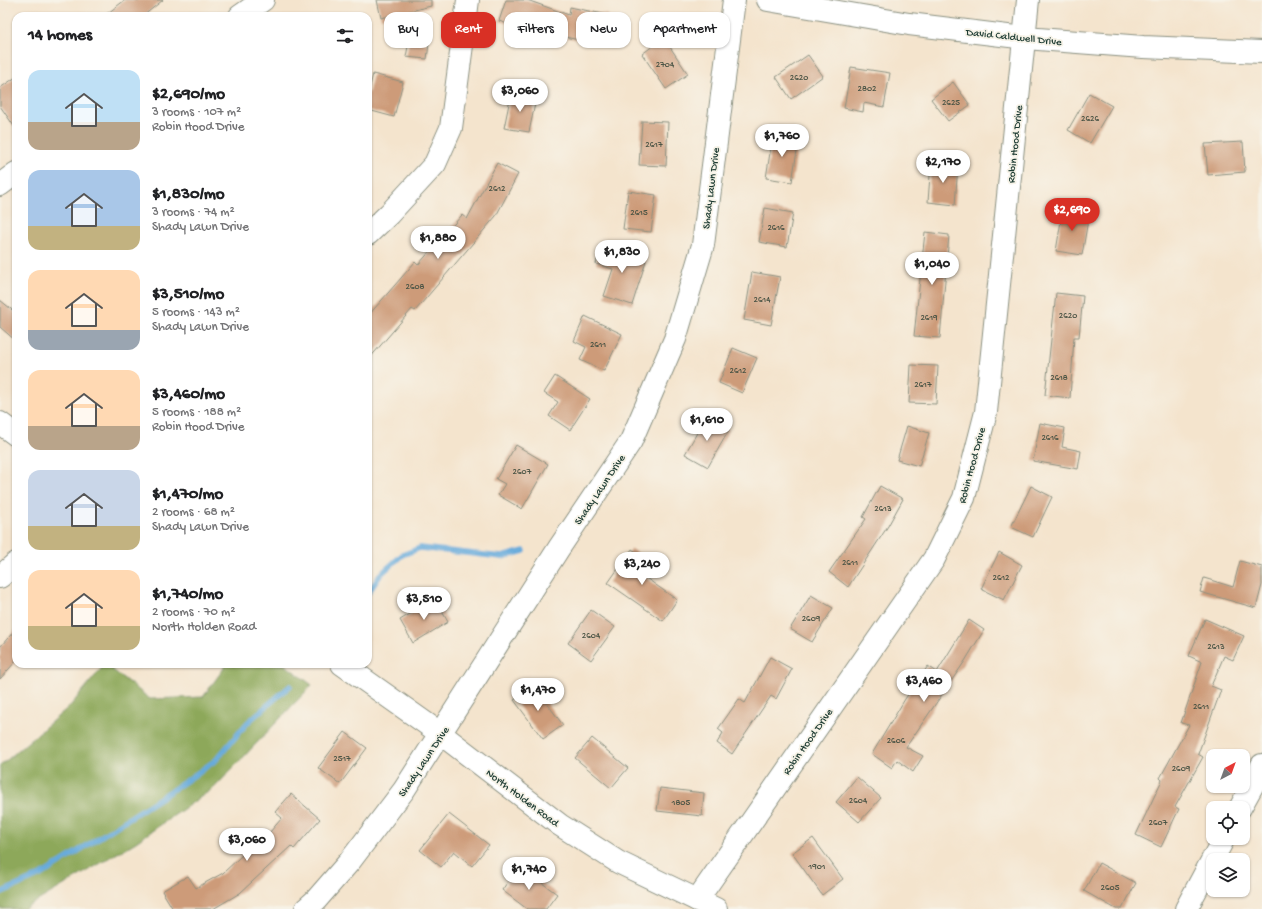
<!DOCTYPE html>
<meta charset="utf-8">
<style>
:root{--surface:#fff;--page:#f2f2f2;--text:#202124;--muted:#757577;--accent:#d93025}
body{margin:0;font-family:"Gochi Hand",sans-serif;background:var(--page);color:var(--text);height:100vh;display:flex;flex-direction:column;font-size:15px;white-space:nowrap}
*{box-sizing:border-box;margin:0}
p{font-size:13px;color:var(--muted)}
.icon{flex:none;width:22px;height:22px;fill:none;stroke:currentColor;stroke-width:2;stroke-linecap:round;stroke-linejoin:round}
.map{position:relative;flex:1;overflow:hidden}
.side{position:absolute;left:12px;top:12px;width:360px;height:656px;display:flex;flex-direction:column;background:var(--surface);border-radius:12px;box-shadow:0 1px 3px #0004}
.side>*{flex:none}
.hud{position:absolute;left:384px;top:12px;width:380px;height:36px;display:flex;gap:8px}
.needle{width:26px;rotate:41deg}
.fabs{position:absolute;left:1206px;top:749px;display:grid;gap:8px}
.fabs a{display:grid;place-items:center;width:44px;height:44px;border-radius:8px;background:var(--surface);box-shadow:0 1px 3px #0004;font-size:20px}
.price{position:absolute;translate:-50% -34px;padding:0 9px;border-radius:14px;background:#fff;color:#222;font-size:13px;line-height:26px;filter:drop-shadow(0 1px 2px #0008)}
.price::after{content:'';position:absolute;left:50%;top:24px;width:12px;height:9px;margin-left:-6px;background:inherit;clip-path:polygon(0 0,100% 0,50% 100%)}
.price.current{background:var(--accent);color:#fff}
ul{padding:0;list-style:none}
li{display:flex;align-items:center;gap:12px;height:100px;padding:0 16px}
li span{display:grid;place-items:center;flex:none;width:112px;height:80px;border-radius:12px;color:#555}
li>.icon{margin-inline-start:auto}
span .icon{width:48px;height:48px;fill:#fffc;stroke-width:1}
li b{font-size:17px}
h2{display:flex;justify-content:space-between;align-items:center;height:48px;padding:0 16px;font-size:17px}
.chip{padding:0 14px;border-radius:12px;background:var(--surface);box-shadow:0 1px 3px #0004;font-size:14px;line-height:36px}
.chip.current{background:var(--accent);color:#fff}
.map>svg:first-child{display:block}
.forest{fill:#8da85a;stroke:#567247}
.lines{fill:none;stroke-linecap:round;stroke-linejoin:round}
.stream{stroke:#66aadb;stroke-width:5.5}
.building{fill:#cd9b79}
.minor-casing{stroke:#8a9080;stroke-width:24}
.major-casing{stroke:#8a9080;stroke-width:24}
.minor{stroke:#fff;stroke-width:22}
.major{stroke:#fff;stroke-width:22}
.labels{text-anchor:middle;stroke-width:3.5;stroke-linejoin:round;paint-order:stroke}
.number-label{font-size:9px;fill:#4a5445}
.street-label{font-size:11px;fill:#1f3d34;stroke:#f7f3e8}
</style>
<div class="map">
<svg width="1262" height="909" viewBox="0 0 1262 909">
<rect width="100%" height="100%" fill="#f7f3e8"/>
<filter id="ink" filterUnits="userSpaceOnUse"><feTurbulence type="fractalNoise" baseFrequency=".025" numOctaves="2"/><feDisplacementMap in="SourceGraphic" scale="8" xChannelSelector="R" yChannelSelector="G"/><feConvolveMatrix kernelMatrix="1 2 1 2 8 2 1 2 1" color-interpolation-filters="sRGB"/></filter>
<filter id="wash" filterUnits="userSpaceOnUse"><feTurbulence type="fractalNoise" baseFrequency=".012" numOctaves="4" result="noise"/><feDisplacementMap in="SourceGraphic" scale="16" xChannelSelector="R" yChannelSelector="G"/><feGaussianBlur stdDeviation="0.9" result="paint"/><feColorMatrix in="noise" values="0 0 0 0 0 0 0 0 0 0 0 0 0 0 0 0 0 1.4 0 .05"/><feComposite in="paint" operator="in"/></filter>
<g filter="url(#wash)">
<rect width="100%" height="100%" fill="#f4e4cd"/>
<!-- forest -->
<polygon class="forest" points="105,664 150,699 203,697 227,664 284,664 312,685 215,787 136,842 24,909 0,909 0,766 71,705"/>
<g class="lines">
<!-- stream -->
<g class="stream">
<polyline points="368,593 381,574 402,555 420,548 502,557 524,551"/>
<polyline points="0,893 43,874 183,783 216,760 248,722 290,686"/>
</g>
</g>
<g id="blocks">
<!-- building -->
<g class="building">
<polygon points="125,0 163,0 143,16 104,16"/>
<polygon points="377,0 431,0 431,6 381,18"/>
<polygon points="506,0 527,0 569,15 570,7 608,15 602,45 542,32 541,35 499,21"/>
<polygon points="664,38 688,74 666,89 642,54"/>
<polygon points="409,41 429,44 427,59 406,57"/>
<polygon points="808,55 823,76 791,99 776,77"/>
<polygon points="851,67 890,73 884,107 864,103 863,112 844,108"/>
<polygon points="373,74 403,82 394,117 368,110 368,95"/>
<polygon points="16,77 16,129 0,106 0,88"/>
<polygon points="953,82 970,105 948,121 931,99"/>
<polygon points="1089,93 1112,106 1090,143 1068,130"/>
<polygon points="511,94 536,99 529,132 504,128"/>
<polygon points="642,121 668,122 666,166 639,165"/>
<polygon points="773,134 799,138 792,182 766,178"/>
<polygon points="1243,142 1245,172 1208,175 1205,144"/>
<polygon points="931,162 958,165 955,205 928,202"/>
<polygon points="497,163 518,174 496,216 415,311 412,309 368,360 368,316 415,262 418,265 462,215 467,219"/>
<polygon points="628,191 656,195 651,232 623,229"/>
<polygon points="765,208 793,213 787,247 759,242"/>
<polygon points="1063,209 1089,214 1082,255 1056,251"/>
<polygon points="925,232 949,235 940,338 914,336"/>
<polygon points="601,246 646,261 632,305 604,296 613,269 596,264"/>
<polygon points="752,272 780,277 771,325 744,320"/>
<polygon points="1056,293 1083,296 1079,337 1074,337 1070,398 1045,395"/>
<polygon points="0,300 16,313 16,341 0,327"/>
<polygon points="585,316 622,334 604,371 580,360 586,347 574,341"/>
<polygon points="733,348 757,358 742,393 719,383"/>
<polygon points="911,365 938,366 936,404 909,403"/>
<polygon points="555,376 590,399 570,430 549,416 558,402 544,393"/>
<polygon points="706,417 729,430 708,467 685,454"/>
<polygon points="1040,423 1065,428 1062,447 1081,451 1078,469 1033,461"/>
<polygon points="907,426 929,433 919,466 897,460"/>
<polygon points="516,445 548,464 522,509 498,495 505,484 496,479"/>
<polygon points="880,486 903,499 888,526 848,587 829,572 866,519 863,517"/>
<polygon points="1031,486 1052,497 1033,537 1011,527"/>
<polygon points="632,549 655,565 646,578 677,600 663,621 608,583"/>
<polygon points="999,552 1022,565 1004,600 981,589"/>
<polygon points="1240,561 1262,567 1262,585 1256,608 1200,592 1204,578 1233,587"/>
<polygon points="811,595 833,608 812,642 790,629"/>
<polygon points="435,599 448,622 413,643 400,620"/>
<polygon points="591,610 615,627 591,660 568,643"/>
<polygon points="1205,619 1244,636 1233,660 1224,656 1211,686 1221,690 1198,754 1203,757 1175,807 1179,809 1161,847 1136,835 1162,780 1160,778 1189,725 1181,723 1202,662 1189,656"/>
<polygon points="969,620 984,630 965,661 906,747 923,756 913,772 897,760 892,768 872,754 905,699 928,666 937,672"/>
<polygon points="16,629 16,661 0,679 0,647"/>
<polygon points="770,657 792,669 776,699 771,696 732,754 717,743 723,733 718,729 739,699 745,703"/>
<polygon points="534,686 563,725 543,739 514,700"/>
<polygon points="345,732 367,748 340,784 318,768"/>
<polygon points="592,738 628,768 611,788 575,758"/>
<polygon points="857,777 881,798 859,822 836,802"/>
<polygon points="660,788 704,793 702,816 657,811"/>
<polygon points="291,794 320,819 294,849 291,846 240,893 213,909 173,909 162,891 188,876 196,888 223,873 254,844 257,847 282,818 275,812"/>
<polygon points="449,814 489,845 472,866 454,851 441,867 420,850"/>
<polygon points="813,838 843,879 822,895 792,853"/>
<polygon points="1099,863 1136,883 1122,909 1116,909 1084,891"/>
<polygon points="519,866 557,894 546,909 527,909 502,890"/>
</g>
</g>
</g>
<g filter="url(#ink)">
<use href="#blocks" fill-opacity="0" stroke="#8a9080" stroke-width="1"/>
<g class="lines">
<!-- minor casing -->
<g class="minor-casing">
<g id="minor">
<polyline points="768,0 909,24 1025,38 1143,47 1262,52"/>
<polyline points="240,16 263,0"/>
<polyline points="0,185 16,173"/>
<polyline points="368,234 389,214 435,164 451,128 468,0"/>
<polyline points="0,577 16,563"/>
<polyline points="1240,808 1255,781 1262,765"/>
<polyline points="697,900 934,559 964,498 986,412 1028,0"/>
<polyline points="306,909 316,900 350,861 404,790 559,548 631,441 675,339 703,245 734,0"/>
<polyline points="1186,909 1224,838"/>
</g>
</g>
<!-- major casing -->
<g class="major-casing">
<g id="major">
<polyline points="0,423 16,435"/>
<polyline points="342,664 441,734 560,825 618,862 716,909"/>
</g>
</g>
<!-- minor -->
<use href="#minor" class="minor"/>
<!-- major -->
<use href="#major" class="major"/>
</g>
</g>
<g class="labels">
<!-- number labels -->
<g class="number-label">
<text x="665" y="67">2704</text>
<text x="799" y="80">2620</text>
<text x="867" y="91">2802</text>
<text x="951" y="105">2625</text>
<text x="1090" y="121">2626</text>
<text x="654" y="147">2617</text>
<text x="497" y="191">2612</text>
<text x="639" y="215">2615</text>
<text x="776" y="230">2616</text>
<text x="415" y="289">2608</text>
<text x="762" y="302">2614</text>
<text x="1068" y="318">2620</text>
<text x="929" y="320">2619</text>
<text x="598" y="347">2611</text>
<text x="738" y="373">2612</text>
<text x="1059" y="380">2618</text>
<text x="923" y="387">2617</text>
<text x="1050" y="440">2616</text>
<text x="522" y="474">2607</text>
<text x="883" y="511">2613</text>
<text x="850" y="565">2611</text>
<text x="1001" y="580">2612</text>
<text x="811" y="621">2609</text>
<text x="591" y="638">2604</text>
<text x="1216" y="649">2613</text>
<text x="1201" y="709">2611</text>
<text x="896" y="743">2606</text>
<text x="342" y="761">2517</text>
<text x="1181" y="771">2609</text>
<text x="858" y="803">2604</text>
<text x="681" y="805">1805</text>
<text x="1158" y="825">2607</text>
<text x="817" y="869">1901</text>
<text x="1110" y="890">2605</text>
</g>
<!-- street labels -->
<g class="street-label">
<text transform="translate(1014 36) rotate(6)" y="4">David Caldwell Drive</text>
<text transform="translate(1014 144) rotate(-84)" y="4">Robin Hood Drive</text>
<text transform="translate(710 188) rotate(-83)" y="4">Shady Lawn Drive</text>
<text transform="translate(971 465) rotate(-75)" y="4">Robin Hood Drive</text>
<text transform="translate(599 489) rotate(-56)" y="4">Shady Lawn Drive</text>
<text transform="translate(807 741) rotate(-55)" y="4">Robin Hood Drive</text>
<text transform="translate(423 761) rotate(-56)" y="4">Shady Lawn Drive</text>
<text transform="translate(523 797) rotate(37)" y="4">North Holden Road</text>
</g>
</g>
</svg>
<div class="fabs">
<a><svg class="needle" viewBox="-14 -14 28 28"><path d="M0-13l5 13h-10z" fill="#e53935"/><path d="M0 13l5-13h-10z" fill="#757577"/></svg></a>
<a><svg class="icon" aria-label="locate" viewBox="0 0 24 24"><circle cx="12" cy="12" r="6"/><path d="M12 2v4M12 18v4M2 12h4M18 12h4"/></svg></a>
<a><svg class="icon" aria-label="layers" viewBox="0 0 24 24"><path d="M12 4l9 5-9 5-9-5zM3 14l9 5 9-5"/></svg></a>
</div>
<b class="price" style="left:520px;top:113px">$3,060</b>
<b class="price" style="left:782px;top:158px">$1,760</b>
<b class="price" style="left:943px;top:184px">$2,170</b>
<b class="price current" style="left:1072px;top:232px">$2,690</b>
<b class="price" style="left:438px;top:260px">$1,880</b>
<b class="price" style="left:622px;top:274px">$1,830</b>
<b class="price" style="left:932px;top:286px">$1,040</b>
<b class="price" style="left:707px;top:442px">$1,610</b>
<b class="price" style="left:642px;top:586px">$3,240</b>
<b class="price" style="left:424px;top:621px">$3,510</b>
<b class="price" style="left:924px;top:703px">$3,460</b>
<b class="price" style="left:538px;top:712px">$1,470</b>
<b class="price" style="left:247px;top:862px">$3,060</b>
<b class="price" style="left:529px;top:891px">$1,740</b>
<div class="hud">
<a class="chip">Buy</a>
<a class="chip current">Rent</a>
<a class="chip">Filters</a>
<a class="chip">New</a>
<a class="chip">Apartment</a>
</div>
<section class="side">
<h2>14 homes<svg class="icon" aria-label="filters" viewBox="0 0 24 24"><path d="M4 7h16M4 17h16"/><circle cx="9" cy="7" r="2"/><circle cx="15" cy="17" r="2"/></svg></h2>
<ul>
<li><span style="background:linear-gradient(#bfe0f5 65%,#b9a48a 0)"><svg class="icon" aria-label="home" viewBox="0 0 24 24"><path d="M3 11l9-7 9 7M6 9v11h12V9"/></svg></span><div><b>$2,690/mo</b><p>3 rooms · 107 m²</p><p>Robin Hood Drive</p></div></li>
<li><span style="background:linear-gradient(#a9c7e8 70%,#c2b280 0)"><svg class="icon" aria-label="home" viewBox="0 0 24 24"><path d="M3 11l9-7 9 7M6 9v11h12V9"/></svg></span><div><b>$1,830/mo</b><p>3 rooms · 74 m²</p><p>Shady Lawn Drive</p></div></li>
<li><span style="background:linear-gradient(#ffd9b3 75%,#9aa5b1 0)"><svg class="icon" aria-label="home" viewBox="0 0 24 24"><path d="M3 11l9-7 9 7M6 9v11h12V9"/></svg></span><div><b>$3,510/mo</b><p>5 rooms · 143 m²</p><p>Shady Lawn Drive</p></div></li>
<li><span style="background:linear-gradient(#ffd9b3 70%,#b9a48a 0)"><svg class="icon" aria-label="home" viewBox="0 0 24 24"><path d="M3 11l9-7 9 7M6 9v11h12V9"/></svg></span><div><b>$3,460/mo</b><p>5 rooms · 188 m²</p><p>Robin Hood Drive</p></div></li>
<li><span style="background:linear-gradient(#c9d6e8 70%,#c2b280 0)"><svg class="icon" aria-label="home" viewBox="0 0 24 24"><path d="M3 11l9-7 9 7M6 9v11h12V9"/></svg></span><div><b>$1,470/mo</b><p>2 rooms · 68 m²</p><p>Shady Lawn Drive</p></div></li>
<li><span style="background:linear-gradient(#ffd9b3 70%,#c2b280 0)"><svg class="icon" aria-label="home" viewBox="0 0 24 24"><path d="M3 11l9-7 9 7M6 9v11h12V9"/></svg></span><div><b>$1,740/mo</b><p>2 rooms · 70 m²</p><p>North Holden Road</p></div></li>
</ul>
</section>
</div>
